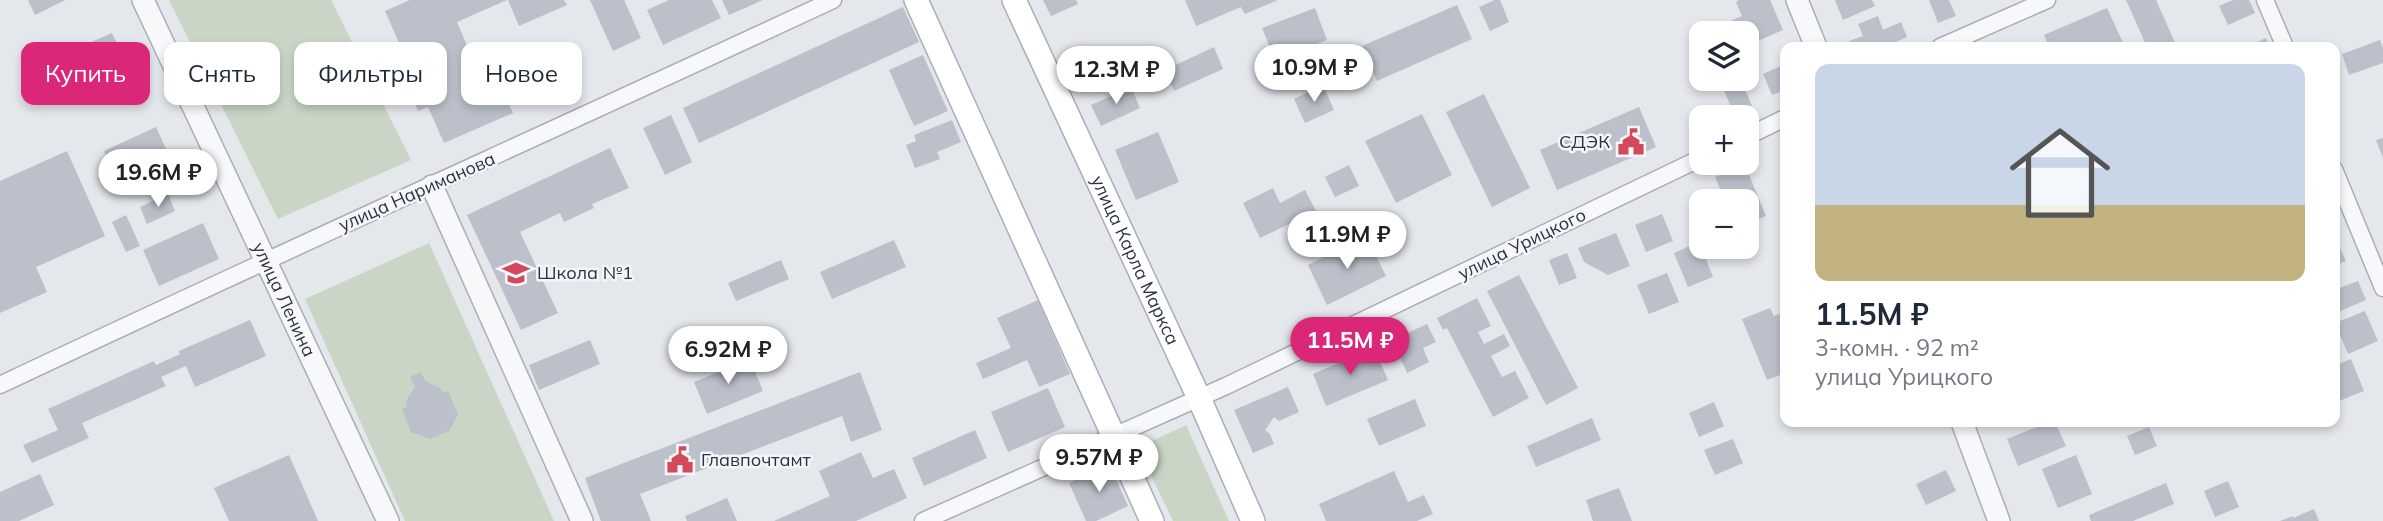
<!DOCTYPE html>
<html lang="ru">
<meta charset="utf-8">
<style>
:root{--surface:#fff;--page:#f2f2f3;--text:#1f2937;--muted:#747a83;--accent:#db2777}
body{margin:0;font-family:Mulish,sans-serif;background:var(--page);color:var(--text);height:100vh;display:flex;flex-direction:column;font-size:26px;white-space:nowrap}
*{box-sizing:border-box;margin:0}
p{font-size:23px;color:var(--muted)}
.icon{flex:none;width:38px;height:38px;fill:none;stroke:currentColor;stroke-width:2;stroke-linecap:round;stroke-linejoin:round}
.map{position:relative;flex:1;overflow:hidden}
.sheet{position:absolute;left:1780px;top:42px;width:560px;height:385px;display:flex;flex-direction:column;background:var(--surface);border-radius:14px;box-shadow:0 4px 10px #0003}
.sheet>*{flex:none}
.banner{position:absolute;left:21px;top:42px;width:665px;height:63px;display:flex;gap:14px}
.buttons{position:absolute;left:1689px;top:21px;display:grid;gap:14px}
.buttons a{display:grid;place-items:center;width:70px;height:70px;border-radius:14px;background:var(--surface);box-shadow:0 4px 10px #0003;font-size:35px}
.price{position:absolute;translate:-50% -60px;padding:0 16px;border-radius:24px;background:#fff;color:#222;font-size:23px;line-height:46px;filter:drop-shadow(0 2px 4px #0008)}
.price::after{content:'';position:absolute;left:50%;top:42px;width:21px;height:16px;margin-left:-10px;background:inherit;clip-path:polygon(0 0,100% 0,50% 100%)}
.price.active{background:var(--accent);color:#fff}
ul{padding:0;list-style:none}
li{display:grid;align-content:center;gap:14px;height:371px;padding:0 35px}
li span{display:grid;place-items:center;height:217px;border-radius:14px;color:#555}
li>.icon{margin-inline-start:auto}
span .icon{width:126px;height:126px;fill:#fffc;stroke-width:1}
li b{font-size:30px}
.chip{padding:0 24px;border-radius:14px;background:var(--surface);box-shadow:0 4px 10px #0003;font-size:24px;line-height:63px}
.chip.active{background:var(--accent);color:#fff}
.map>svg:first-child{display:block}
.green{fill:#c9d6c5}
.building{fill:#bbc0ca}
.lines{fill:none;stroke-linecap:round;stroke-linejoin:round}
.minor-casing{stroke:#a9aeb7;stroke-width:19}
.tertiary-casing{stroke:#a9aeb7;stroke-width:24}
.secondary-casing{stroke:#a9aeb7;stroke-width:26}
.minor{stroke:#f7f8fa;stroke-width:16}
.tertiary{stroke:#f7f8fa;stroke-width:21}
.secondary{stroke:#fff;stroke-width:23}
.labels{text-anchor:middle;stroke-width:5;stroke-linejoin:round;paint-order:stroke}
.poi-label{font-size:18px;fill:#2b3445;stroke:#f4f6f9;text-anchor:start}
.street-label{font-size:18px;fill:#2b3445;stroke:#f4f6f9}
</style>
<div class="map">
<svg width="2383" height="521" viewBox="0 0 2383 521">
<rect width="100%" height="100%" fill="#e4e7ec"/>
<!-- green -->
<g class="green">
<polygon points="169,0 331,0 411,160 278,219"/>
<polygon points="429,243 554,521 405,521 305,299"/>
<polygon points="1186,425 1229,521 1173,521 1138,448"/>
</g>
<!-- building -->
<g class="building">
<polygon points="28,0 65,0 35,15"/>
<polygon points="410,0 507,0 457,22 480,76 494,70 513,113 444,143 428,107 418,111 391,49 400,45 385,11"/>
<polygon points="508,0 564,0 567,5 519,26"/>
<polygon points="590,0 624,0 641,38 613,51"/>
<polygon points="669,0 712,0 721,18 663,45 647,10"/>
<polygon points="722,0 763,0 729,15"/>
<polygon points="1043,0 1076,0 1078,4 1051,16"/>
<polygon points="1185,0 1278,0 1245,14 1241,7 1196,26"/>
<polygon points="1495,0 1500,0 1509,22 1490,31 1479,7"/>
<polygon points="1739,0 1770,0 1783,30 1746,46 1746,33 1717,33 1715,28 1742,16 1736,2"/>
<polygon points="1835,0 1872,0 1875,6 1843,20"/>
<polygon points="1929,0 1949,0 1956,16 1938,23"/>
<polygon points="2126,0 2156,0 2177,47 2147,47"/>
<polygon points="2233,0 2249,0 2255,13 2228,25 2219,6"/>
<polygon points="1457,5 1472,39 1377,81 1362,46"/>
<polygon points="903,7 919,42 699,143 683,108"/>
<polygon points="1315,8 1327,40 1275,60 1262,28"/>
<polygon points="2107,8 2125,47 2049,47 2044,35"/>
<polygon points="1878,16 1883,30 1901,22 1907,37 1884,47 1852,47 1849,41 1863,36 1858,24"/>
<polygon points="112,33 123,57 82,76 71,51"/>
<polygon points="2266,38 2270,47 2246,47"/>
<polygon points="2380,40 2383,48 2383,63 2349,75 2342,54"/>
<polygon points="1214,47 1223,69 1174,91 1165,70"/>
<polygon points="923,55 948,111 914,126 889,70"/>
<polygon points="1785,64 1785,90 1772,95 1763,74"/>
<polygon points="113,69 123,91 104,100 94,78"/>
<polygon points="1741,80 1752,106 1734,114 1723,88"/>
<polygon points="1323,85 1334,110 1305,123 1294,99"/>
<polygon points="1131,87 1140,108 1101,126 1091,105"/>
<polygon points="1484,94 1530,188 1492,207 1446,112"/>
<polygon points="1639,107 1656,147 1557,190 1540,150"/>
<polygon points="1422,114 1452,175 1396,203 1365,141"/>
<polygon points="671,115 692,162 665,175 643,128"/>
<polygon points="952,120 961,142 937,152 940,159 915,168 906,145 916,141 914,135"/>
<polygon points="156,127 169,155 116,178 104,151"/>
<polygon points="1158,132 1179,182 1136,200 1115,150"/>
<polygon points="2383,138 2383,158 2376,140"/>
<polygon points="610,148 629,188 592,204 594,208 564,222 560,213 520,232 558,313 521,330 467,215"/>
<polygon points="67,151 105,236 36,267 47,292 0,313 0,181"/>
<polygon points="1349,165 1359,186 1335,197 1325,177"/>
<polygon points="1745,165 1766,216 1746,224 1746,201 1701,201 1701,225 1692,203 1721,191 1715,177"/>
<polygon points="1273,188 1280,203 1305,190 1316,211 1260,238 1243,203"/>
<polygon points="168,194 175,211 147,224 140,207"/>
<polygon points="1662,214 1673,241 1646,252 1635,225"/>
<polygon points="126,215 140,246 126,252 112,222"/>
<polygon points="203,223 219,259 159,286 143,250"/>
<polygon points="1616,233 1630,266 1608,275 1584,262 1578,248"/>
<polygon points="1366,236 1386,276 1327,305 1308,265"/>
<polygon points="2336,239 2346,261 2334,266 2334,240"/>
<polygon points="894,240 906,267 832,299 820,272"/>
<polygon points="1699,242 1713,277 1688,287 1674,253"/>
<polygon points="1567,253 1577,278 1559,285 1549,260"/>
<polygon points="781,260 789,279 736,301 728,283"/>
<polygon points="1667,273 1679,302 1649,314 1637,285"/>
<polygon points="1519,275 1578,388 1546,405 1487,291"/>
<polygon points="2358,281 2366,300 2338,312 2334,304 2334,290"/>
<polygon points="1477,298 1491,326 1478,332 1484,344 1504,334 1510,346 1491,356 1502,377 1515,371 1529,398 1493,417 1447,328 1443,330 1437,318"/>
<polygon points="1038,300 1070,374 1039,387 1027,360 983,379 976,363 1011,348 997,318"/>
<polygon points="1770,308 1774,316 1782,313 1785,320 1785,361 1781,363 1785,373 1767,380 1742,319"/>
<polygon points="2365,311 2378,341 2348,354 2335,323"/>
<polygon points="250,320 266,356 195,387 186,366 161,377 166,386 82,423 89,438 32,463 23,445 58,430 48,409 154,361 156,365 180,354 179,351"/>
<polygon points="1427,324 1436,342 1423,348 1429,362 1407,373 1392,340"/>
<polygon points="590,340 600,364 539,390 529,365"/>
<polygon points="1374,348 1388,380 1326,406 1313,374"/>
<polygon points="750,359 763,391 707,414 694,382"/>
<polygon points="2351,359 2364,391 2334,403 2334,366"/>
<polygon points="421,372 425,381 440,388 443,393 448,391 458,414 449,431 430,439 411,432 402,409 407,407 406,401 415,387 410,377"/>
<polygon points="860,372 882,430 851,442 842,416 640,494 651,521 601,521 585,478"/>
<polygon points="1288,387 1299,412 1279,421 1274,417 1265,430 1270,434 1274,444 1253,453 1234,410"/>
<polygon points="1048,388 1065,427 1008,452 991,412"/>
<polygon points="1415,399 1426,426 1379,446 1367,419"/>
<polygon points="1714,402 1724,426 1699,437 1689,413"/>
<polygon points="1592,418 1601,440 1536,467 1527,446"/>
<polygon points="2049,422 2055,422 2066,446 2018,466 2007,439"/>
<polygon points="2149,427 2157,446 2135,455 2127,436"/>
<polygon points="975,430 987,458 924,486 912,458"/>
<polygon points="1733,439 1743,463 1715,475 1704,450"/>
<polygon points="861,452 873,478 894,469 907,498 856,521 774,521 830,496 819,471"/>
<polygon points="289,455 318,521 229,521 214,488"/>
<polygon points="2076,455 2092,494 2058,508 2042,469"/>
<polygon points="1109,464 1128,506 1096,521 1086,521 1069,483"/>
<polygon points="1946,470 1956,491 1926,505 1916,484"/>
<polygon points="1394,471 1408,502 1424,495 1433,514 1417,521 1326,521 1319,504"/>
<polygon points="40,474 54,505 19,521 0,521 0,492"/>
<polygon points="2228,481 2239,507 2215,517 2204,491"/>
<polygon points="2166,483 2174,504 2133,521 2091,521 2089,515"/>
<polygon points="1619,488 1632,521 1593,521 1586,500"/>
<polygon points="727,498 737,521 687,521 685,516"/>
<polygon points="2314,509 2319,521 2280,521 2293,516 2293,518"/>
</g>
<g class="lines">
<!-- minor casing -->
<g class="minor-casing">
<g id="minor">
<polyline points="2265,0 2285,47"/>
<polyline points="1940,47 2047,0"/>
<polyline points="1746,137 1785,118"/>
<polyline points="2334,169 2383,288"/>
<path d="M0,385c277,-131 556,-256 833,-385"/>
<polyline points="923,521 1226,386 1701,158"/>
</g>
</g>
<!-- tertiary casing -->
<g class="tertiary-casing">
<g id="tertiary">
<path id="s1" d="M143,0l245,521"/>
<polyline points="1797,0 1816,47"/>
<polyline points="432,186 582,521"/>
<polyline points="1962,422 1999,521"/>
</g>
</g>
<!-- secondary casing -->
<g class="secondary-casing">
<g id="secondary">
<polyline points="916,0 1152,521"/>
<path id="s2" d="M1014,0l185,398 54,123"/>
</g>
</g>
<!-- minor -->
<use href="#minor" class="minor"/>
<!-- tertiary -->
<use href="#tertiary" class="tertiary"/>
<!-- secondary -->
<use href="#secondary" class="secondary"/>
</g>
<!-- icons -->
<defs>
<g id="civic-bare" transform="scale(2.1)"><path d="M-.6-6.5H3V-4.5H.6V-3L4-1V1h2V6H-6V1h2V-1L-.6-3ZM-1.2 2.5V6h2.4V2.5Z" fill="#d1495b" stroke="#f4f6f9" stroke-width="2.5" paint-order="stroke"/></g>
<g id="school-bare" transform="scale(2.1)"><path d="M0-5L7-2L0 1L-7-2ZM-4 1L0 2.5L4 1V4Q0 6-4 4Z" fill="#d1495b" stroke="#f4f6f9" stroke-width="2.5" paint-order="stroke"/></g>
</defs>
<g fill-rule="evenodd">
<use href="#civic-bare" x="1631" y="142"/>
<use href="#school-bare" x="516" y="273"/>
<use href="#civic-bare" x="680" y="460"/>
</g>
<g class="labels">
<!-- poi labels -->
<g class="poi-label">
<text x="1610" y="148" text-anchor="end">СДЭК</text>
<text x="537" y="279">Школа №1</text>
<text x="701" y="466">Главпочтамт</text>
</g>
<!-- street labels -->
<g class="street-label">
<text transform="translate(417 192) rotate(-24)" y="6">улица Нариманова</text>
<text transform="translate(1522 244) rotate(-26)" y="6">улица Урицкого</text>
<text dy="6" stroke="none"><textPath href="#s2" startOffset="287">улица Карла Маркса</textPath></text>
<text dy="6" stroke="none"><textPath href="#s1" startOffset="331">улица Ленина</textPath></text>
</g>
</g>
</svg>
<div class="buttons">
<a><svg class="icon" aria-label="layers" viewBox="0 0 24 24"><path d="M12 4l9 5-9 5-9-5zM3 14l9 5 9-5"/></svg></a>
<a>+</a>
<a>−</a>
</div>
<b class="price" style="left:1314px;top:104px">10.9M ₽</b>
<b class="price" style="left:1116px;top:106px">12.3M ₽</b>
<b class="price" style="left:158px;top:209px">19.6M ₽</b>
<b class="price" style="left:1347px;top:271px">11.9M ₽</b>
<b class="price active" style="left:1350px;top:377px">11.5M ₽</b>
<b class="price" style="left:728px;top:386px">6.92M ₽</b>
<b class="price" style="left:1099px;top:494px">9.57M ₽</b>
<div class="banner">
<a class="chip active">Купить</a>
<a class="chip">Снять</a>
<a class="chip">Фильтры</a>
<a class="chip">Новое</a>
</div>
<section class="sheet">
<ul>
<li><span style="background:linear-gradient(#c9d6e8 65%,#c2b280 0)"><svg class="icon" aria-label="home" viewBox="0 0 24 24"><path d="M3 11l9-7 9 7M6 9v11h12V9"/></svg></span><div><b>11.5M ₽</b><p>3-комн. · 92 m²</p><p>улица Урицкого</p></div></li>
</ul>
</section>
</div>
